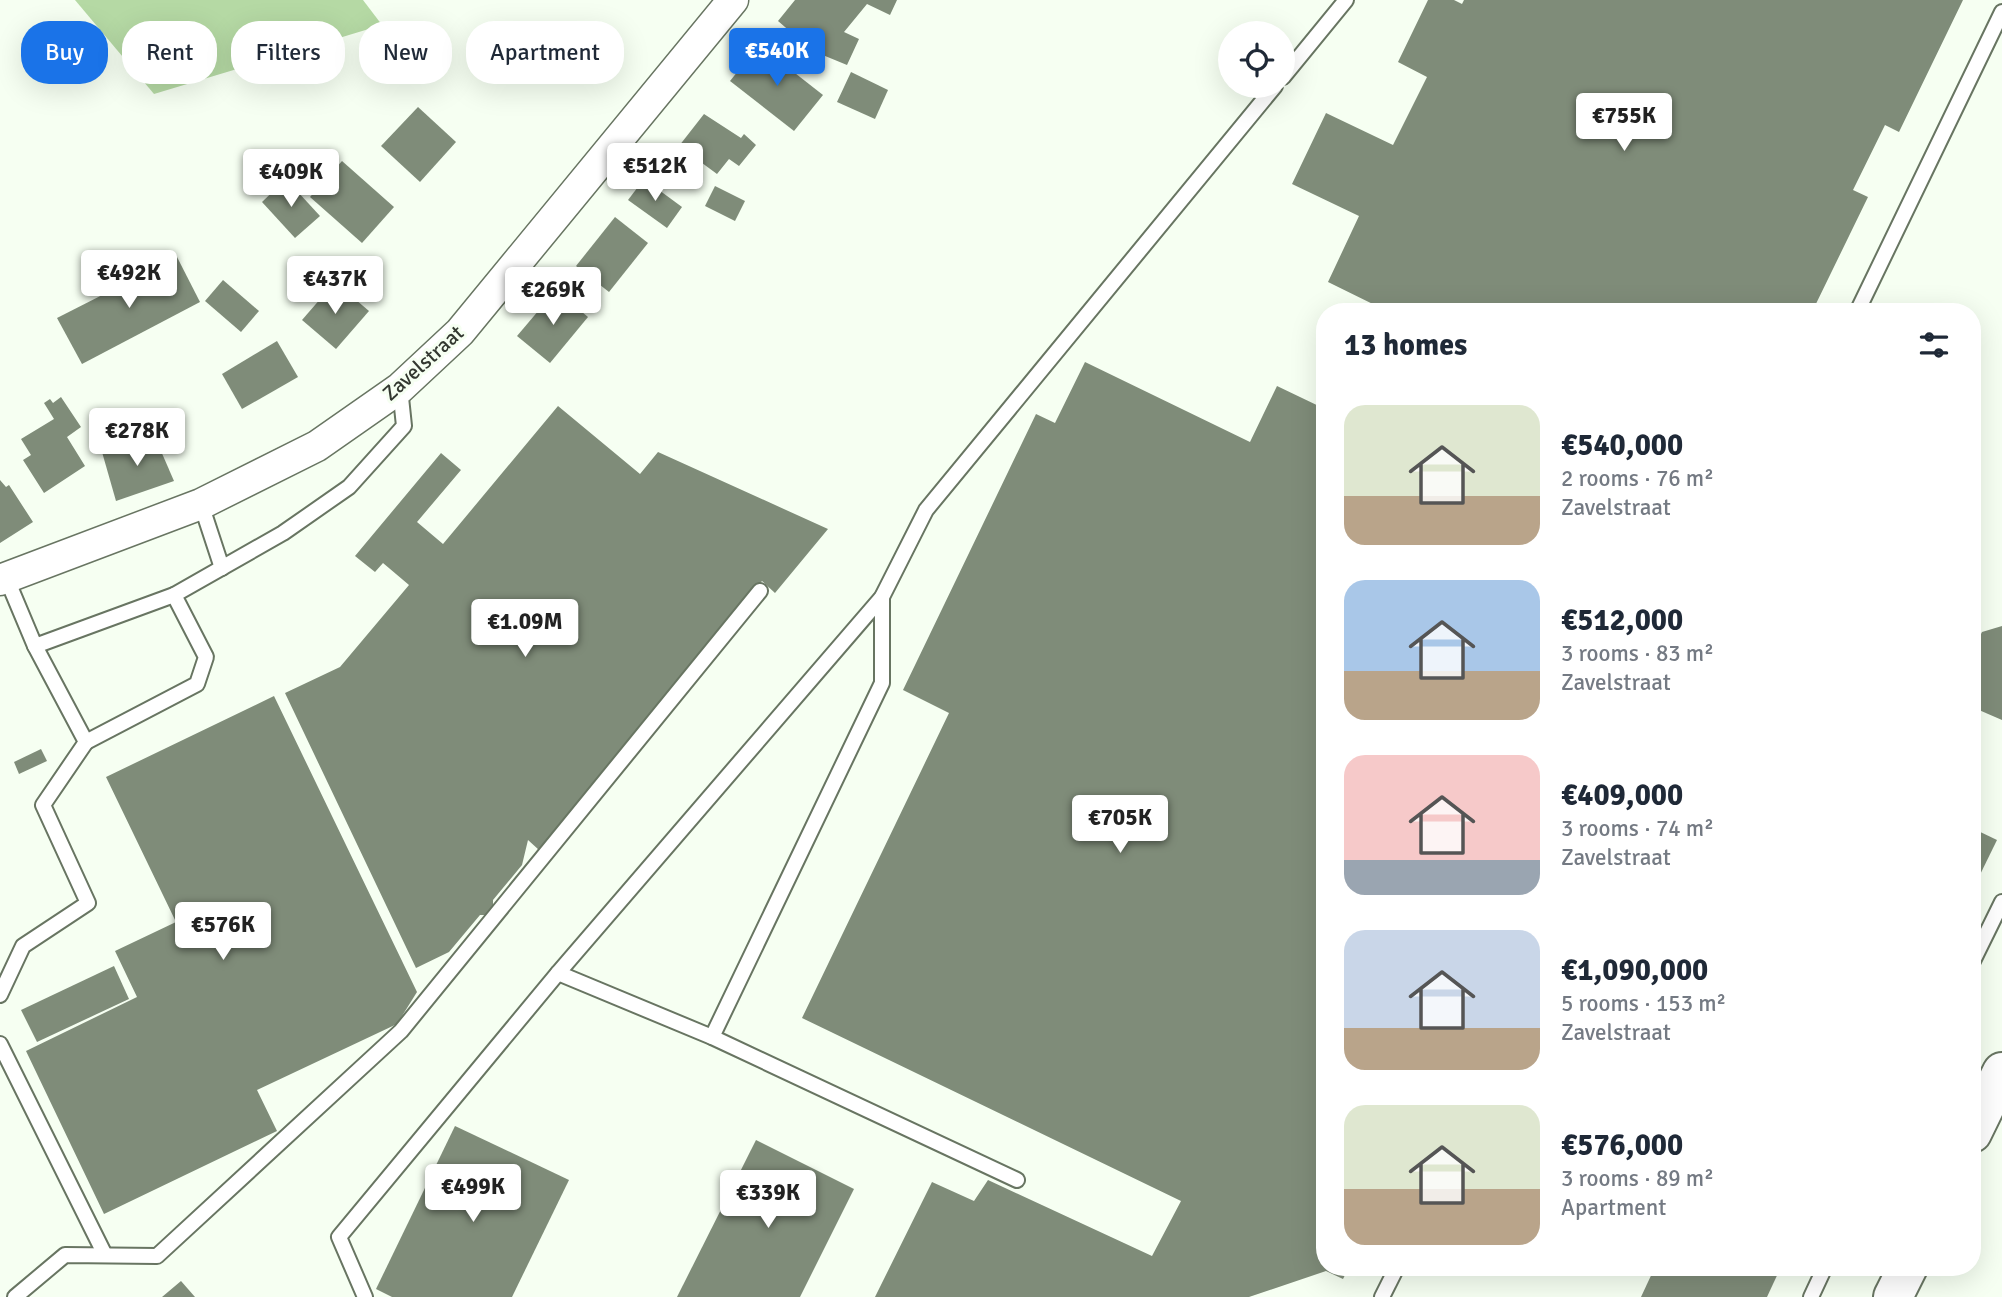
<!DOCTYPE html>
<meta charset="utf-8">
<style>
:root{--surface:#fff;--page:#f2f2f3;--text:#1f2937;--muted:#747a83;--accent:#1a73e8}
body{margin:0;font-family:Signika,sans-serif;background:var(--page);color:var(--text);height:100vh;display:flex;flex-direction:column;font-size:26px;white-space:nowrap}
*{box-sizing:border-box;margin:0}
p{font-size:23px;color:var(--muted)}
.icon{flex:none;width:38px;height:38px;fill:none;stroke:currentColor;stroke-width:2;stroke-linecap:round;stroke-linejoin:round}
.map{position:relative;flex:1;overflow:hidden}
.details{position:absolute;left:1316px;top:303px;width:665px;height:973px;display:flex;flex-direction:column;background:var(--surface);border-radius:28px;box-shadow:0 7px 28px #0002}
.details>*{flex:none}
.guide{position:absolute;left:21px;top:21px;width:665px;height:63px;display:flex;gap:14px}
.controls{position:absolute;left:1218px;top:21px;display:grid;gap:14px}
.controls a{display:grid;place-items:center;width:77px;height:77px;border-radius:50%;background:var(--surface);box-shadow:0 7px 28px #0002;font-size:35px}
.price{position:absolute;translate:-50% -60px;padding:0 16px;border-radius:7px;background:#fff;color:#222;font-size:23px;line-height:46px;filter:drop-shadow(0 2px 4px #0008)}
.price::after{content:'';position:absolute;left:50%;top:42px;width:21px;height:16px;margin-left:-10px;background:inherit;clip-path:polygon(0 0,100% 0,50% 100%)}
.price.on{background:var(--accent);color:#fff}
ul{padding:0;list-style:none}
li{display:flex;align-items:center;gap:21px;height:175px;padding:0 28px}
li span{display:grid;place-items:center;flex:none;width:196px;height:140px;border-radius:21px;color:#555}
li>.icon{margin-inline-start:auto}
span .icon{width:84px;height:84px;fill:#fffc;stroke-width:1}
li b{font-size:30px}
h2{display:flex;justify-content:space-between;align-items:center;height:84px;padding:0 28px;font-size:30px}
.chip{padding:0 24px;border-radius:28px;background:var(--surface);box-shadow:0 7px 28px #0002;font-size:24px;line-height:63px}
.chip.on{background:var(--accent);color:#fff}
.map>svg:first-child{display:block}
.forest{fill:#b5d9a4}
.building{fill:#7f8c79}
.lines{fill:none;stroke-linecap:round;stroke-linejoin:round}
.lane-casing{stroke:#687562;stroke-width:18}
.street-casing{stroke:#687562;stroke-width:33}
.primary-casing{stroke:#687562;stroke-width:42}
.lane{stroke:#fff;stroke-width:14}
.street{stroke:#fff;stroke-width:30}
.primary{stroke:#fff;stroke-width:38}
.labels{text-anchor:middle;stroke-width:6;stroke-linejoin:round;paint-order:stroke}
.street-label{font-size:21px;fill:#333830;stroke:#f6fff2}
</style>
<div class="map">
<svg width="2002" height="1297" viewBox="0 0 2002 1297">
<rect width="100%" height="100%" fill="#f6fff2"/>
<!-- forest -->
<polygon class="forest" points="75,0 363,0 382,25 154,94"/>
<!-- building -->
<g class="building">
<polygon points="795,0 897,0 890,15 867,4 844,32 859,39 847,65 813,51 778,21"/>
<polygon points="1428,0 1454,0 1462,4 1464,0 1963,0 1899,132 1885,125 1853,190 1868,197 1812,312 1389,312 1328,282 1359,216 1292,184 1326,113 1393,145 1427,77 1398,62"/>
<polygon points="759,45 823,95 794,131 730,81"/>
<polygon points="851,72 888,90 875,119 837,102"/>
<polygon points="418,107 456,142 420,182 381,146"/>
<polygon points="704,114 741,138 744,134 756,145 739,166 729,159 717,174 679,146"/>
<polygon points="342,161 394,207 362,243 310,197"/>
<polygon points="286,179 320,216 295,238 262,202"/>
<polygon points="644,179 682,207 667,228 628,200"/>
<polygon points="715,186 745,201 735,221 705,206"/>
<polygon points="615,217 648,243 609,292 576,266"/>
<polygon points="177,257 200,302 82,364 57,318"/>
<polygon points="223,280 259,311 241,332 205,301"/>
<polygon points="335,282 369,311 336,349 302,320"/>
<polygon points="556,290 588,317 550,363 517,336"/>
<polygon points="277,341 298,377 242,409 222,374"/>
<polygon points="1085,362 1250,442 1277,386 1325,409 1325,1267 1349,1267 1343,1279 1326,1271 1249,1297 875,1297 932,1182 974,1201 988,1180 1152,1256 1181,1201 802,1018 949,713 903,690 1036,414 1055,423"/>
<polygon points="61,397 81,427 67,437 85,466 44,493 23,460 31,455 21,439 54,419 44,403 50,399 53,403"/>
<polygon points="558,406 640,474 658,452 828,529 775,593 762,581 539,850 528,840 522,865 493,900 493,907 487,915 480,915 449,952 416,968 285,693 340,667 409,585 383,563 375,572 355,556 441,453 461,470 417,522 443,544"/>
<polygon points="154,435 174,481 116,501 102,452"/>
<polygon points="0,480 6,487 9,485 33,522 0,543"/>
<polygon points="2002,626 2002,720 1972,707 1972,651 1982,632"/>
<polygon points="274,696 417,992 397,1024 257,1090 277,1131 104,1214 26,1051 137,997 115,951 176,922 106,777"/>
<polygon points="41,749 47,761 19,774 14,762"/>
<polygon points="1972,828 1997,840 1972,891"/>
<polygon points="114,966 129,999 37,1042 21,1010"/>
<polygon points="455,1126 569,1180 512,1297 392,1297 376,1289"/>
<polygon points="756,1140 854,1189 800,1297 677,1297"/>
<polygon points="1655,1267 1776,1267 1780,1269 1767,1297 1641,1297"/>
<polygon points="181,1281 195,1297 162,1297"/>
</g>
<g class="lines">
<!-- lane casing -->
<g class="lane-casing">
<g id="lane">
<polyline points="1283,77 1346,0"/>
<polyline points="1857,312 2002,12"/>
<polyline points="201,504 222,568"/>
<polyline points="174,595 283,533 349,487 404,426 400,388"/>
<polyline points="35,646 174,595 206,657 197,684 86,742"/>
<polyline points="1972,963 2002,902"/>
<polyline points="558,973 712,1037 1017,1180"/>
<polyline points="0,995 23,946 88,903 43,805 86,742 35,646 6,577"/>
<polyline points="712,1037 882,683 882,597"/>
<polyline points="0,1044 105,1255"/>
<polyline points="15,1297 65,1255 157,1256 401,1031 760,591"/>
<polyline points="365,1297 339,1237 558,973 882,597 926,510 1275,86"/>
<polyline points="1382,1297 1397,1267"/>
<polyline points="1811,1297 1825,1267"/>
</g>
</g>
<!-- street casing -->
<g class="street-casing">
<polyline id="street" points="0,580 201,504 317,446 400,388 460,332 733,0"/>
</g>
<!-- primary casing -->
<g class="primary-casing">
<g id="primary">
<polyline points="1972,1133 2002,1072"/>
<polyline points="1893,1297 1908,1267"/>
</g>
</g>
<!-- lane -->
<use href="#lane" class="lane"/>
<!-- street -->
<use href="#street" class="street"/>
<!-- primary -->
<use href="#primary" class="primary"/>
</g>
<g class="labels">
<!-- street labels -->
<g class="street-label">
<text transform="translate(423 363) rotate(-42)" y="7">Zavelstraat</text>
</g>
</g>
</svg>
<div class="controls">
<a><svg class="icon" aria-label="locate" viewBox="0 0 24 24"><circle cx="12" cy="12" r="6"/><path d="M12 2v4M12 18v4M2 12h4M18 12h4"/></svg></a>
</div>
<b class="price on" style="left:777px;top:88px">€540K</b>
<b class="price" style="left:1624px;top:153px">€755K</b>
<b class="price" style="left:655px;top:203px">€512K</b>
<b class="price" style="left:291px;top:209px">€409K</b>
<b class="price" style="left:129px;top:310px">€492K</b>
<b class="price" style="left:335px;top:316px">€437K</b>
<b class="price" style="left:553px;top:327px">€269K</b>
<b class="price" style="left:137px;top:468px">€278K</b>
<b class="price" style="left:525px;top:659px">€1.09M</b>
<b class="price" style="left:1120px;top:855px">€705K</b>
<b class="price" style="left:223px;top:962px">€576K</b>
<b class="price" style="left:473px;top:1224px">€499K</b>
<b class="price" style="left:768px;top:1230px">€339K</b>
<div class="guide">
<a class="chip on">Buy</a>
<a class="chip">Rent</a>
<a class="chip">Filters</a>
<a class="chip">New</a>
<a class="chip">Apartment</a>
</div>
<section class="details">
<h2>13 homes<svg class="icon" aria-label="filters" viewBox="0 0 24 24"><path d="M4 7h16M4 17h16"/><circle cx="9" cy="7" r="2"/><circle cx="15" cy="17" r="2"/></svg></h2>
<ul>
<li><span style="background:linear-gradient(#dfe7d0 65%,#b9a48a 0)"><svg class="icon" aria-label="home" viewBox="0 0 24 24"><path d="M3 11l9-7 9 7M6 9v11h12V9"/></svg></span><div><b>€540,000</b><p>2 rooms · 76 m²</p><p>Zavelstraat</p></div></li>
<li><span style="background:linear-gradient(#a9c7e8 65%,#b9a48a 0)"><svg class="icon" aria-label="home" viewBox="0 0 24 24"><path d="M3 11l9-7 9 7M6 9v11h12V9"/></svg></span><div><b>€512,000</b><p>3 rooms · 83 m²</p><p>Zavelstraat</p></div></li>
<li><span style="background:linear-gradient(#f6c9c9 75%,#9aa5b1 0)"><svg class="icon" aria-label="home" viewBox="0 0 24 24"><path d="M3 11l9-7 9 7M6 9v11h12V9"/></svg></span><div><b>€409,000</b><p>3 rooms · 74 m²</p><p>Zavelstraat</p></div></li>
<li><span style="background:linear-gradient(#c9d6e8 70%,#b9a48a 0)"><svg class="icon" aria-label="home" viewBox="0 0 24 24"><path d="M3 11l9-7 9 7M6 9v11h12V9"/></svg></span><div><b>€1,090,000</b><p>5 rooms · 153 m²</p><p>Zavelstraat</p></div></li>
<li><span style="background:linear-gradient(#dfe7d0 60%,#b9a48a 0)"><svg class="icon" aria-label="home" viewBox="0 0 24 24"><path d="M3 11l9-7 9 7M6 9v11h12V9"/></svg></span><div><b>€576,000</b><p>3 rooms · 89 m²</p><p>Apartment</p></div></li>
</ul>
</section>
</div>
